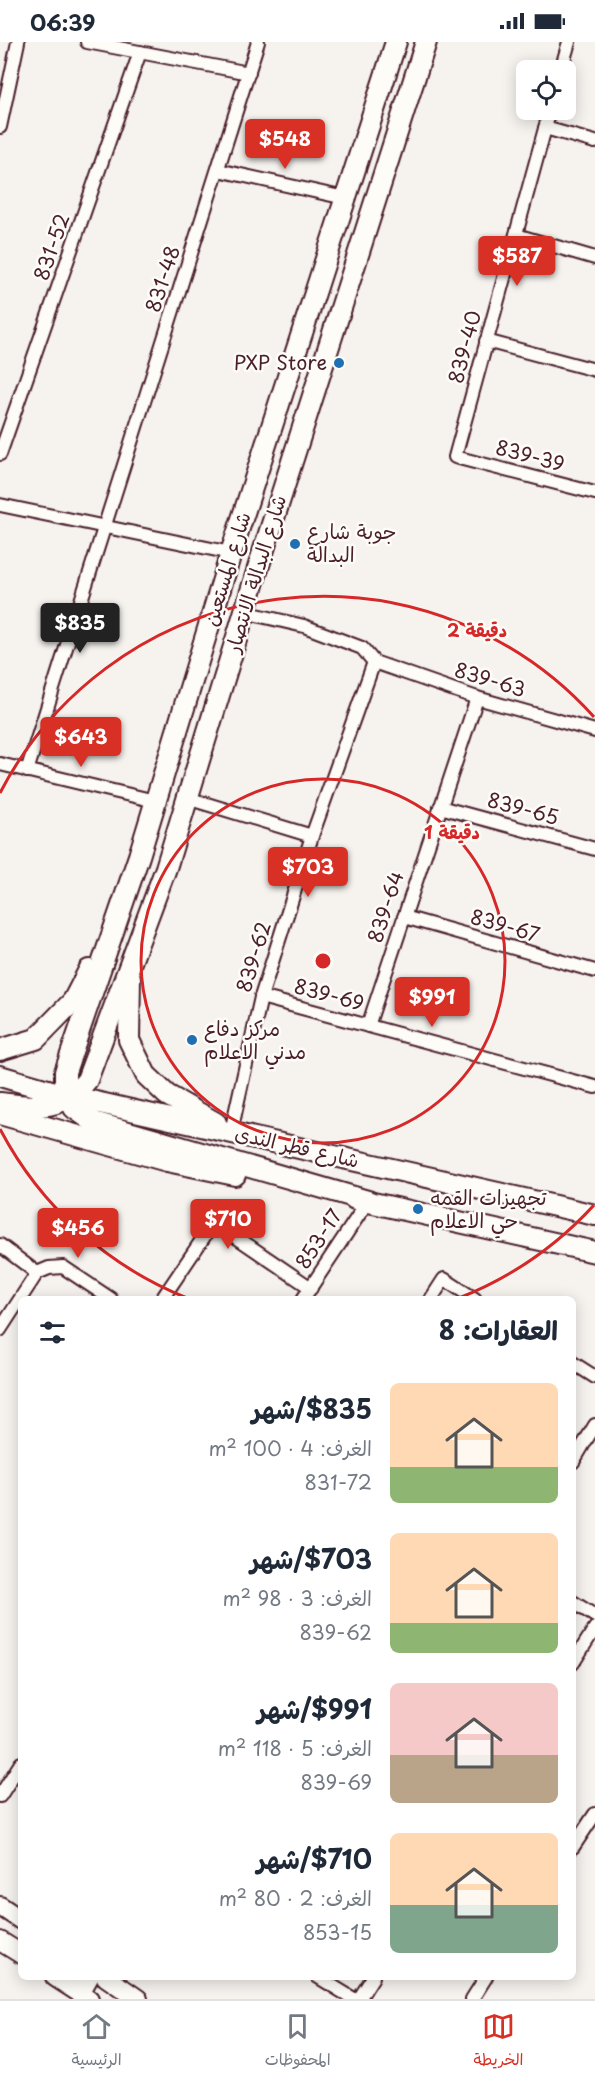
<!DOCTYPE html>
<html lang="ar">
<meta charset="utf-8">
<style>
:root{--surface:#fff;--page:#f6f6f7;--text:#1f2937;--muted:#747a83;--line:#e0e1e3;--accent:#d93025}
body{margin:0;font-family:"Playpen Sans","Playpen Sans Arabic",sans-serif;background:var(--page);color:var(--text);direction:rtl;height:100vh;display:flex;flex-direction:column;font-size:22px;white-space:nowrap}
*{box-sizing:border-box;margin:0}
p{font-size:20px;color:var(--muted)}
.icon{flex:none;width:33px;height:33px;fill:none;stroke:currentColor;stroke-width:2;stroke-linecap:round;stroke-linejoin:round}
.map{position:relative;flex:1;overflow:hidden;direction:ltr}
.panel{position:absolute;left:18px;top:1254px;width:558px;height:684px;display:flex;flex-direction:column;background:var(--surface);border-radius:9px;box-shadow:0 3px 15px #0003;direction:rtl}
.panel>*{flex:none}
.tools{position:absolute;left:516px;top:18px;display:grid;gap:12px}
.tools a{display:grid;place-items:center;width:60px;height:60px;border-radius:9px;background:var(--surface);box-shadow:0 3px 15px #0003;font-size:30px}
.price{position:absolute;translate:-50% -51px;padding:0 14px;border-radius:6px;background:var(--accent);color:#fff;font-size:20px;line-height:39px;filter:drop-shadow(0 2px 3px #0008)}
.price::after{content:'';position:absolute;left:50%;top:36px;width:18px;height:14px;margin-left:-9px;background:inherit;clip-path:polygon(0 0,100% 0,50% 100%)}
.price.current{background:#222;color:#fff}
ul{padding:0;list-style:none}
li{display:flex;align-items:center;gap:18px;height:150px;padding:0 18px}
li span{display:grid;place-items:center;flex:none;width:168px;height:120px;border-radius:9px;color:#555}
li>.icon{margin-inline-start:auto}
span .icon{width:72px;height:72px;fill:#fffc;stroke-width:1}
li b{font-size:26px}
h2{display:flex;justify-content:space-between;align-items:center;height:72px;padding:0 18px;font-size:26px}
.status{display:flex;justify-content:space-between;align-items:center;height:42px;padding:0 30px;background:var(--surface);direction:ltr}
.status svg{height:16px;fill:currentColor}
.menu{display:flex;justify-content:space-around;align-items:center;height:84px;border-top:2px solid var(--line);background:var(--surface);font-size:16px;color:var(--muted)}
.menu a{display:grid;justify-items:center;gap:3px}
.menu .current{color:var(--accent)}
.map>svg:first-child{display:block}
.lines{fill:none;stroke-linecap:round;stroke-linejoin:round}
.street-casing{stroke:#4a1f2b;stroke-width:16}
.secondary-casing{stroke:#4a1f2b;stroke-width:22}
.primary-casing{stroke:#4a1f2b;stroke-width:24}
.street{stroke:#fdfcf7;stroke-width:12}
.secondary{stroke:#fdfcf7;stroke-width:18}
.primary{stroke:#fdfcf7;stroke-width:20}
.ring{fill:none;stroke:#d62828;stroke-width:3}
.poi-dot{fill:#1f6fb2;stroke:#fdfcf7;stroke-width:2}
.labels{text-anchor:middle;stroke-width:5;stroke-linejoin:round;paint-order:stroke}
.street-label{font-size:20px;fill:#4a1f2b;stroke:#fdfcf7}
.poi-label{font-size:20px;fill:#4a1f2b;stroke:#fdfcf7;text-anchor:start}
.centre{fill:#d62828;stroke:#fdfcf7;stroke-width:3}
.ring-label{font-size:18px;text-anchor:middle;font-weight:bold;fill:#d62828;stroke:#fdfcf7;stroke-width:5;stroke-linejoin:round;paint-order:stroke}
</style>
<div class="status"><b>06:39</b><svg viewBox="0 0 49 12"><path d="M0 12V9h3v3zM5 12V6h3v6zM10 12V3h3v9zM15 12V0h3v12zM26 1h20v11H26zM47 4h2v5h-2z"/></svg></div>
<div class="map">
<svg width="595" height="1957" viewBox="0 0 595 1957">
<rect width="100%" height="100%" fill="#f6f3ef"/>
<filter id="ink" filterUnits="userSpaceOnUse"><feTurbulence type="fractalNoise" baseFrequency=".0167" numOctaves="2"/><feDisplacementMap in="SourceGraphic" scale="12" xChannelSelector="R" yChannelSelector="G"/><feConvolveMatrix kernelMatrix="1 2 1 2 8 2 1 2 1" color-interpolation-filters="sRGB"/></filter>
<g filter="url(#ink)">
<g class="lines">
<!-- street casing -->
<g class="street-casing">
<g id="street">
<polyline points="87,0 249,31"/>
<polyline points="561,28 569,0"/>
<polyline points="550,68 455,415 595,451"/>
<polyline points="0,85 18,0"/>
<polyline points="545,86 595,100"/>
<polyline points="218,128 345,156"/>
<polyline points="516,193 595,216"/>
<polyline points="486,299 595,328"/>
<polyline points="0,412 140,10"/>
<polyline points="0,463 231,511"/>
<polyline points="244,570 304,584 362,606 374,620 477,656 595,689"/>
<polyline points="0,722 155,759"/>
<polyline points="27,729 258,0"/>
<polyline points="187,756 312,794"/>
<polyline points="440,765 595,807"/>
<polyline points="404,875 595,929"/>
<polyline points="261,955 595,1045"/>
<polyline points="368,984 477,656"/>
<polyline points="231,1090 261,955 312,794 374,620"/>
<polyline points="0,1203 37,1231"/>
<polyline points="37,1231 49,1226 63,1225 111,1257"/>
<polyline points="162,1257 214,1180 311,1246"/>
<polyline points="303,1257 368,1159"/>
<polyline points="431,1257 444,1237 475,1257"/>
<polyline points="0,1288 37,1231"/>
<polyline points="573,1321 595,1335"/>
<polyline points="573,1420 595,1383"/>
<polyline points="573,1560 595,1574"/>
<polyline points="573,1621 595,1586"/>
<polyline points="0,1754 21,1721"/>
<polyline points="573,1805 595,1772"/>
<polyline points="318,1935 354,1957"/>
<polyline points="359,1957 373,1935"/>
<polyline points="472,1957 486,1935"/>
</g>
</g>
<!-- secondary casing -->
<g class="secondary-casing">
<g id="secondary">
<polyline points="0,1864 21,1878"/>
<polyline points="0,1899 21,1912"/>
<polyline points="55,1935 89,1957"/>
<polyline points="106,1935 138,1957"/>
<polyline points="80,1951 89,1935"/>
</g>
</g>
<!-- primary casing -->
<g class="primary-casing">
<g id="primary">
<polyline points="130,935 129,998 146,1033 167,1053 216,1081"/>
<polyline points="0,1008 36,997 73,959 89,928"/>
<polyline points="0,1034 69,1054 595,1173"/>
<path d="M0,1061c36,4 62,9 87,-23l79,-212 93,-303 167,-523"/>
<polyline points="0,1072 167,1119 235,1133"/>
<polyline points="355,1157 595,1210"/>
<polyline points="368,1159 94,1080 74,1066 65,1042 65,1030 139,814 231,511 396,0"/>
</g>
</g>
<!-- street -->
<use href="#street" class="street"/>
<!-- secondary -->
<use href="#secondary" class="secondary"/>
<!-- primary -->
<use href="#primary" class="primary"/>
</g>
</g>
<!-- distance rings -->
<g class="ring">
<circle cx="323" cy="919" r="182"/>
<path d="M594 1163A364 364 0 0 1 459 1256M187 1256A364 364 0 0 1 0 1087M0 751A364 364 0 0 1 594 675"/>
</g>
<!-- markers -->
<g class="poi-dot">
<circle cx="339" cy="321" r="6"/>
<circle cx="295" cy="502" r="6"/>
<circle cx="192" cy="998" r="6"/>
<circle cx="418" cy="1167" r="6"/>
</g>
<g class="labels">
<!-- street labels -->
<g class="street-label">
<text transform="translate(52 205) rotate(-71)" y="7">831-52</text>
<text transform="translate(163 237) rotate(-72)" y="7">831-48</text>
<text transform="translate(465 305) rotate(-75)" y="7">839-40</text>
<text transform="translate(530 414) rotate(15)" y="7">839-39</text>
<text transform="translate(227 527) rotate(-73)" y="7">شارع المستعين</text>
<text transform="translate(256 532) rotate(-73)" y="7">شارع البدالة الانتصار</text>
<text transform="translate(490 638) rotate(17)" y="7">839-63</text>
<text transform="translate(523 767) rotate(15)" y="7">839-65</text>
<text transform="translate(386 865) rotate(-72)" y="7">839-64</text>
<text transform="translate(505 884) rotate(16)" y="7">839-67</text>
<text transform="translate(254 915) rotate(-73)" y="7">839-62</text>
<text transform="translate(329 953) rotate(15)" y="7">839-69</text>
<text transform="translate(297 1105) rotate(13)" y="7">شارع قطر الندى</text>
<text transform="translate(319 1197) rotate(-57)" y="7">853-17</text>
</g>
<!-- poi labels -->
<g class="poi-label">
<text x="327" y="328" text-anchor="end">PXP Store</text>
<text x="307" y="497">جوبة شارع<tspan x="307" dy="23">البدالة</tspan></text>
<text x="204" y="994">مركز دفاع<tspan x="204" dy="23">مدني الاعلام</tspan></text>
<text x="430" y="1163">تجهيزات القمه<tspan x="430" dy="23">حي الاعلام</tspan></text>
</g>
</g>
<circle cx="323" cy="919" r="9" class="centre"/>
<g class="ring-label">
<text x="477" y="595">2 دقيقة</text>
<text x="452" y="797">1 دقيقة</text>
</g>
</svg>
<div class="tools">
<a><svg class="icon" aria-label="locate" viewBox="0 0 24 24"><circle cx="12" cy="12" r="6"/><path d="M12 2v4M12 18v4M2 12h4M18 12h4"/></svg></a>
</div>
<b class="price" style="left:285px;top:128px">$548</b>
<b class="price" style="left:517px;top:245px">$587</b>
<b class="price current" style="left:80px;top:612px">$835</b>
<b class="price" style="left:81px;top:726px">$643</b>
<b class="price" style="left:308px;top:856px">$703</b>
<b class="price" style="left:432px;top:986px">$991</b>
<b class="price" style="left:228px;top:1208px">$710</b>
<b class="price" style="left:78px;top:1217px">$456</b>
<section class="panel">
<h2>العقارات: 8<svg class="icon" aria-label="filters" viewBox="0 0 24 24"><path d="M4 7h16M4 17h16"/><circle cx="9" cy="7" r="2"/><circle cx="15" cy="17" r="2"/></svg></h2>
<ul>
<li><span style="background:linear-gradient(#ffd9b3 70%,#8fb573 0)"><svg class="icon" aria-label="home" viewBox="0 0 24 24"><path d="M3 11l9-7 9 7M6 9v11h12V9"/></svg></span><div><b>$835/شهر</b><p>الغرف: 4 · 100 m²</p><p>831-72</p></div></li>
<li><span style="background:linear-gradient(#ffd9b3 75%,#8fb573 0)"><svg class="icon" aria-label="home" viewBox="0 0 24 24"><path d="M3 11l9-7 9 7M6 9v11h12V9"/></svg></span><div><b>$703/شهر</b><p>الغرف: 3 · 98 m²</p><p>839-62</p></div></li>
<li><span style="background:linear-gradient(#f6c9c9 60%,#b9a48a 0)"><svg class="icon" aria-label="home" viewBox="0 0 24 24"><path d="M3 11l9-7 9 7M6 9v11h12V9"/></svg></span><div><b>$991/شهر</b><p>الغرف: 5 · 118 m²</p><p>839-69</p></div></li>
<li><span style="background:linear-gradient(#ffd9b3 60%,#7fa58c 0)"><svg class="icon" aria-label="home" viewBox="0 0 24 24"><path d="M3 11l9-7 9 7M6 9v11h12V9"/></svg></span><div><b>$710/شهر</b><p>الغرف: 2 · 80 m²</p><p>853-15</p></div></li>
</ul>
</section>
</div>
<nav class="menu">
<a class="current"><svg class="icon" aria-label="map" viewBox="0 0 24 24"><path d="M3 6l6-2 6 2 6-2v14l-6 2-6-2-6 2zM9 4v14M15 6v14"/></svg>الخريطة</a>
<a><svg class="icon" aria-label="saved" viewBox="0 0 24 24"><path d="M7 4h10v16l-5-4-5 4z"/></svg>المحفوظات</a>
<a><svg class="icon" aria-label="home" viewBox="0 0 24 24"><path d="M3 11l9-7 9 7M6 9v11h12V9"/></svg>الرئيسية</a>
</nav>
